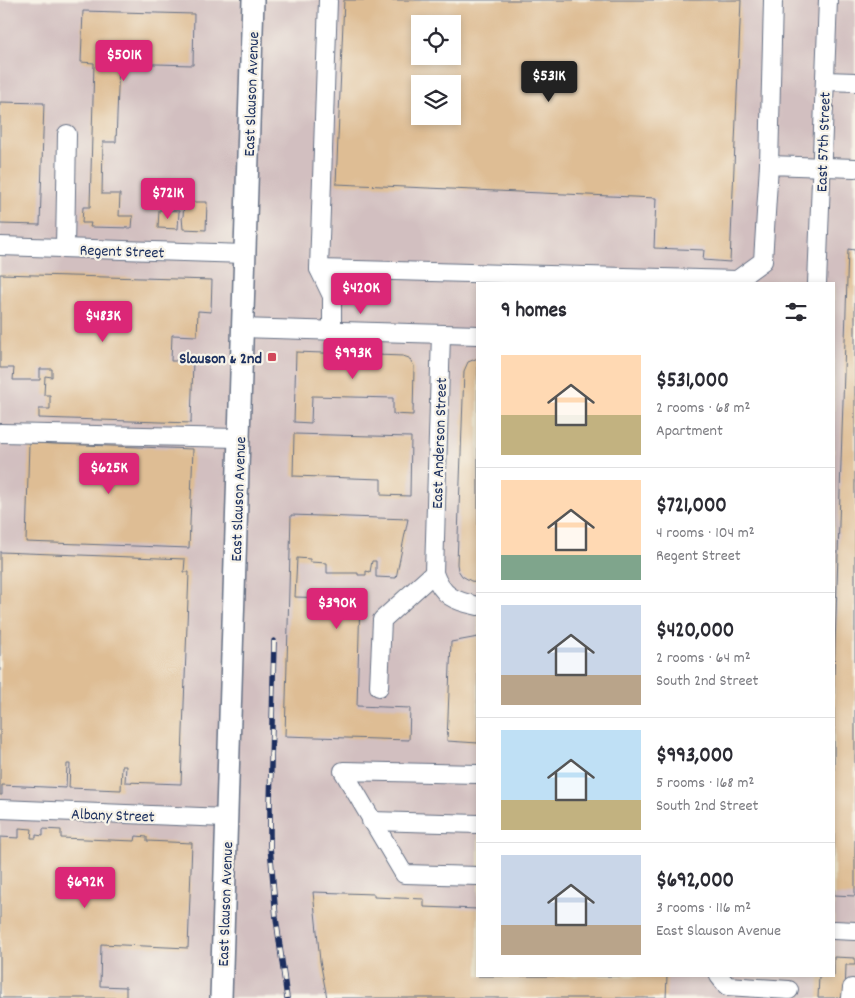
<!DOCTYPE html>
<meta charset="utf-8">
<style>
:root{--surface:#fff;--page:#f7f7f7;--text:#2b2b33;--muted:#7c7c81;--line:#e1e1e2;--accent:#db2777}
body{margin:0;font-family:Dekko,sans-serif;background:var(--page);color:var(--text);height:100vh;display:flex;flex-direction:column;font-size:19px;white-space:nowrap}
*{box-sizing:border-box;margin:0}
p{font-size:16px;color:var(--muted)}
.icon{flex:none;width:28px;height:28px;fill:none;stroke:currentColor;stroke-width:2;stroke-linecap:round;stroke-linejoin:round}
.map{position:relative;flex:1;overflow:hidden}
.sheet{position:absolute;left:476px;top:282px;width:359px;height:695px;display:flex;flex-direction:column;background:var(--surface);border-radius:0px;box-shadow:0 2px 8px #0003}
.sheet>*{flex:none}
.controls{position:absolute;left:411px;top:15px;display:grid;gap:10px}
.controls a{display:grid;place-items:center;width:50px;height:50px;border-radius:0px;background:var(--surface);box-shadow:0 2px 8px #0003;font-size:25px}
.price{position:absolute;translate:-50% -42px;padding:0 11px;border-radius:5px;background:var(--accent);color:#fff;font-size:16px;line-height:32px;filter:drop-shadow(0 1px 2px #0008)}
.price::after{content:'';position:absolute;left:50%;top:30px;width:15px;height:11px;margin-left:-8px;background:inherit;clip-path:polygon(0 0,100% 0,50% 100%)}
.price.selected{background:#222;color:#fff}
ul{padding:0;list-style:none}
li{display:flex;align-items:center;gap:15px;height:125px;padding:0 25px}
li+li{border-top:1px solid var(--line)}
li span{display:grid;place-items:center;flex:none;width:140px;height:100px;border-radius:0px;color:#555}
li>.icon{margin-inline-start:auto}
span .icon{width:60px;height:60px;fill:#fffc;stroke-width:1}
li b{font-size:21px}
h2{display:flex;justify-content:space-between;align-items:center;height:60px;padding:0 25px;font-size:21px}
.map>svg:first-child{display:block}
.industrial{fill:#d2bfc0;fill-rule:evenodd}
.building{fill:#debd94;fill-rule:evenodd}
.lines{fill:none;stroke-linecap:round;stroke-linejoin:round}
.minor-casing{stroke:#656f83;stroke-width:20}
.major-casing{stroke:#656f83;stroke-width:24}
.minor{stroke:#fff;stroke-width:18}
.major{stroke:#fff;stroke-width:21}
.rail-casing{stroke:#1b2f5e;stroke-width:5.5}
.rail{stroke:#f7f3e8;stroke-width:4;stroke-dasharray:11;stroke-linecap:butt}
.poi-dot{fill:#d1495b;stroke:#f7f3e8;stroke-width:2}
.labels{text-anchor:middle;stroke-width:4.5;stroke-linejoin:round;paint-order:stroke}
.street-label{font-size:16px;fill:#1b2f5e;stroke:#f7f3e8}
.poi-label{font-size:16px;font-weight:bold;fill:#1b2f5e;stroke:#f7f3e8;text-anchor:end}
</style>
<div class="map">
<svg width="855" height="998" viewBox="0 0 855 998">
<rect width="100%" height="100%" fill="#f7f3e8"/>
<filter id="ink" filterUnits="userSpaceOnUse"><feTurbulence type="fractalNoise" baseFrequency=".02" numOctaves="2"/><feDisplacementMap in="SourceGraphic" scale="10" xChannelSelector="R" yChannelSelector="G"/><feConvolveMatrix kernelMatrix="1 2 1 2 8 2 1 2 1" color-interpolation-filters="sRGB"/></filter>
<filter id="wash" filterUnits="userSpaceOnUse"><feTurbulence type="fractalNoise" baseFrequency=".0096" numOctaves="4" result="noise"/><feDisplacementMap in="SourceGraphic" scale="20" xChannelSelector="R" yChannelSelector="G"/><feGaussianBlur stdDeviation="1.12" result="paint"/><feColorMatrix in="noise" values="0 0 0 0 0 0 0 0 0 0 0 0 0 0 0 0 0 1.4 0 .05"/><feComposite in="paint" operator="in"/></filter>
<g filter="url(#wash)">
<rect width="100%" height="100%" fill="#eee5c9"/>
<!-- industrial -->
<path class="industrial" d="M0,0h855v998h-855zM420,24h32v32h-32zM420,84h32v32h-32zM478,284h356v692h-356z"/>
<g id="blocks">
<!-- building -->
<g class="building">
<path d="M344,0h397l-11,262 -27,-2 1,-10 -50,-2 2,-50 -320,-14zM420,24h32v32h-32zM420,84h32v32h-32z"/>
<polygon points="83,11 194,14 193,65 119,63 116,142 103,142 102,194 120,194 119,216 133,216 132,228 90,227 91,223 82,223 83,207 90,207 94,63 81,62"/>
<polygon points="0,102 44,103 40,225 0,224"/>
<polygon points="184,202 207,202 206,230 183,229 182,217 183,217"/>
<polygon points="159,210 179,211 178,229 158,228"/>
<polygon points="848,249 855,250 855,896 834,895 834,676"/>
<polygon points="0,274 212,280 211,312 198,311 197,336 172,335 171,361 193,361 191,423 39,418 39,409 50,409 50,395 44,395 45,376 52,377 52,369 40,369 40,380 13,380 14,368 0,368"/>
<polygon points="296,352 403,356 409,358 414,366 413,415 393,414 393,398 312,396 311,423 294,422"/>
<polygon points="478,358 478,582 471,581 462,576 458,570 457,564 464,371 468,362"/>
<polygon points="294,434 411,437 410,496 381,495 381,479 293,476"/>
<polygon points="29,443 193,449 189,548 26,542"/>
<polygon points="291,515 408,519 396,578 376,577 376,561 372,561 370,572 366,571 366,575 358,575 358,573 327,573 327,563 310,562 310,559 297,558 295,597 360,599 357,706 410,708 409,740 285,736"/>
<polygon points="0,552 185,559 184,572 189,572 181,784 125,782 126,766 122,766 121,790 69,788 70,764 67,764 66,788 2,785 2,795 0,795"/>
<polygon points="478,637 478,743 447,741 451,642"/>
<polygon points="19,828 32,829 31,838 36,838 36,835 43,836 43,829 61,830 61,838 135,841 136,836 147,837 147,841 192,843 188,948 101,944 100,986 126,987 126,998 0,998 0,837 19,838"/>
<polygon points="313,892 374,894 374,897 424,899 424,907 478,909 478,976 667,976 666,998 327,998 320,961"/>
<polygon points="834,957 855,958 855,965 846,965 845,998 818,998 819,976 834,976"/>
</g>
</g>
</g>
<g filter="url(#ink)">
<use href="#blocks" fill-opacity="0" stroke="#656f83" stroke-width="1"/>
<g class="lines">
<!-- minor casing -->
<g class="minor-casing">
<g id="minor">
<polyline points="328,0 319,269 332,296 332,331"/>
<polyline points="825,81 855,82"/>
<polyline points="769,165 773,0"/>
<polyline points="0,246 245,254"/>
<polyline points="65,248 67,134"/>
<polyline points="319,269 737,280 763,261 769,165 855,168"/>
<polyline points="817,284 828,0"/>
<polyline points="243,328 478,335"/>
<path d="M441,334l-7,239c8,23 20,28 44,33"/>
<polyline points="0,433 239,438"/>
<polyline points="379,687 382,620 434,573"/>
<polyline points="478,774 343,771 404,874 478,876"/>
<polyline points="0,809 226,818"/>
<polyline points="371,821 478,824"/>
<polyline points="834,930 855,931"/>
<polyline points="719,976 727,986 789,990"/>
<polyline points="851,998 852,988"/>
</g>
</g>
<!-- major casing -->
<g class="major-casing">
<polyline id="major" points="221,998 253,0"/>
</g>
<!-- minor -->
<use href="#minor" class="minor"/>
<!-- major -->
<use href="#major" class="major"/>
<!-- rail casing -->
<g class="rail-casing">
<polyline id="rail" points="274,641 270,807 270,846 276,918 287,998"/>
</g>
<!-- rail -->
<use href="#rail" class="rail"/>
</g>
</g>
<!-- markers -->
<rect class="poi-dot" x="267" y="352" width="10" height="10" rx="2.5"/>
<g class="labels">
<!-- street labels -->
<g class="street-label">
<text transform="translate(250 94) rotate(-88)" y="6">East Slauson Avenue</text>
<text transform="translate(822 142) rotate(-88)" y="6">East 57th Street</text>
<text transform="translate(122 250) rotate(2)" y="6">Regent Street</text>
<text transform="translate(438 443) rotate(-88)" y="6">East Anderson Street</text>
<text transform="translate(237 499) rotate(-88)" y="6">East Slauson Avenue</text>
<text transform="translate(113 814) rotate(2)" y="6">Albany Street</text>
<text transform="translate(224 904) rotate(-88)" y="6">East Slauson Avenue</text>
</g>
<!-- poi labels -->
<g class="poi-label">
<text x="262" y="363">Slauson &amp; 2nd</text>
</g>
</g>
</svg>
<div class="controls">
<a><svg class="icon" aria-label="locate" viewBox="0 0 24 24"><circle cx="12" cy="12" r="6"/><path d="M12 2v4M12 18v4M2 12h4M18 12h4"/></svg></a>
<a><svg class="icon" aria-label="layers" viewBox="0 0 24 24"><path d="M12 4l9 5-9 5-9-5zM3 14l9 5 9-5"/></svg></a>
</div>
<b class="price" style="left:124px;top:82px">$501K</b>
<b class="price selected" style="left:549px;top:103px">$531K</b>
<b class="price" style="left:168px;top:220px">$721K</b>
<b class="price" style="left:361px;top:315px">$420K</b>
<b class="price" style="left:103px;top:343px">$483K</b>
<b class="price" style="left:353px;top:380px">$993K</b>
<b class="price" style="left:109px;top:495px">$625K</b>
<b class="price" style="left:337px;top:630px">$390K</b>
<b class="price" style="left:85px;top:909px">$692K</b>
<section class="sheet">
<h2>9 homes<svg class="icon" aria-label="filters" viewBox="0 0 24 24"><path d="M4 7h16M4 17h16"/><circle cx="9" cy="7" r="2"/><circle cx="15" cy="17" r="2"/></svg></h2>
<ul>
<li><span style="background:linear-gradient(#ffd9b3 60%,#c2b280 0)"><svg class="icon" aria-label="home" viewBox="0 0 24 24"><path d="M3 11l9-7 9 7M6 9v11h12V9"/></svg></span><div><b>$531,000</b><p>2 rooms · 68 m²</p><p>Apartment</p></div></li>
<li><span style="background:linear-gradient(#ffd9b3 75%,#7fa58c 0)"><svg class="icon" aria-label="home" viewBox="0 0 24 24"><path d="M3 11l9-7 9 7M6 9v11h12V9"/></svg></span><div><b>$721,000</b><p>4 rooms · 104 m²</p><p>Regent Street</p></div></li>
<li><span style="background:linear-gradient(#c9d6e8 70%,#b9a48a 0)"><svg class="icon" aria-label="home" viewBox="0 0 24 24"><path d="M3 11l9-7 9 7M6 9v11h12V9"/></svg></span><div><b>$420,000</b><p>2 rooms · 64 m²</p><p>South 2nd Street</p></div></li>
<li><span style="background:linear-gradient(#bfe0f5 70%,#c2b280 0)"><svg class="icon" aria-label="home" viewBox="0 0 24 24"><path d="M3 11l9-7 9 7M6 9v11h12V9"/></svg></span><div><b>$993,000</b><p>5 rooms · 168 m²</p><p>South 2nd Street</p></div></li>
<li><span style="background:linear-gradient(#c9d6e8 70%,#b9a48a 0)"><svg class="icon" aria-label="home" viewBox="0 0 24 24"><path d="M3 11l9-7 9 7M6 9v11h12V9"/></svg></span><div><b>$692,000</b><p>3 rooms · 116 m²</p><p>East Slauson Avenue</p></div></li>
</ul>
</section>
</div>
